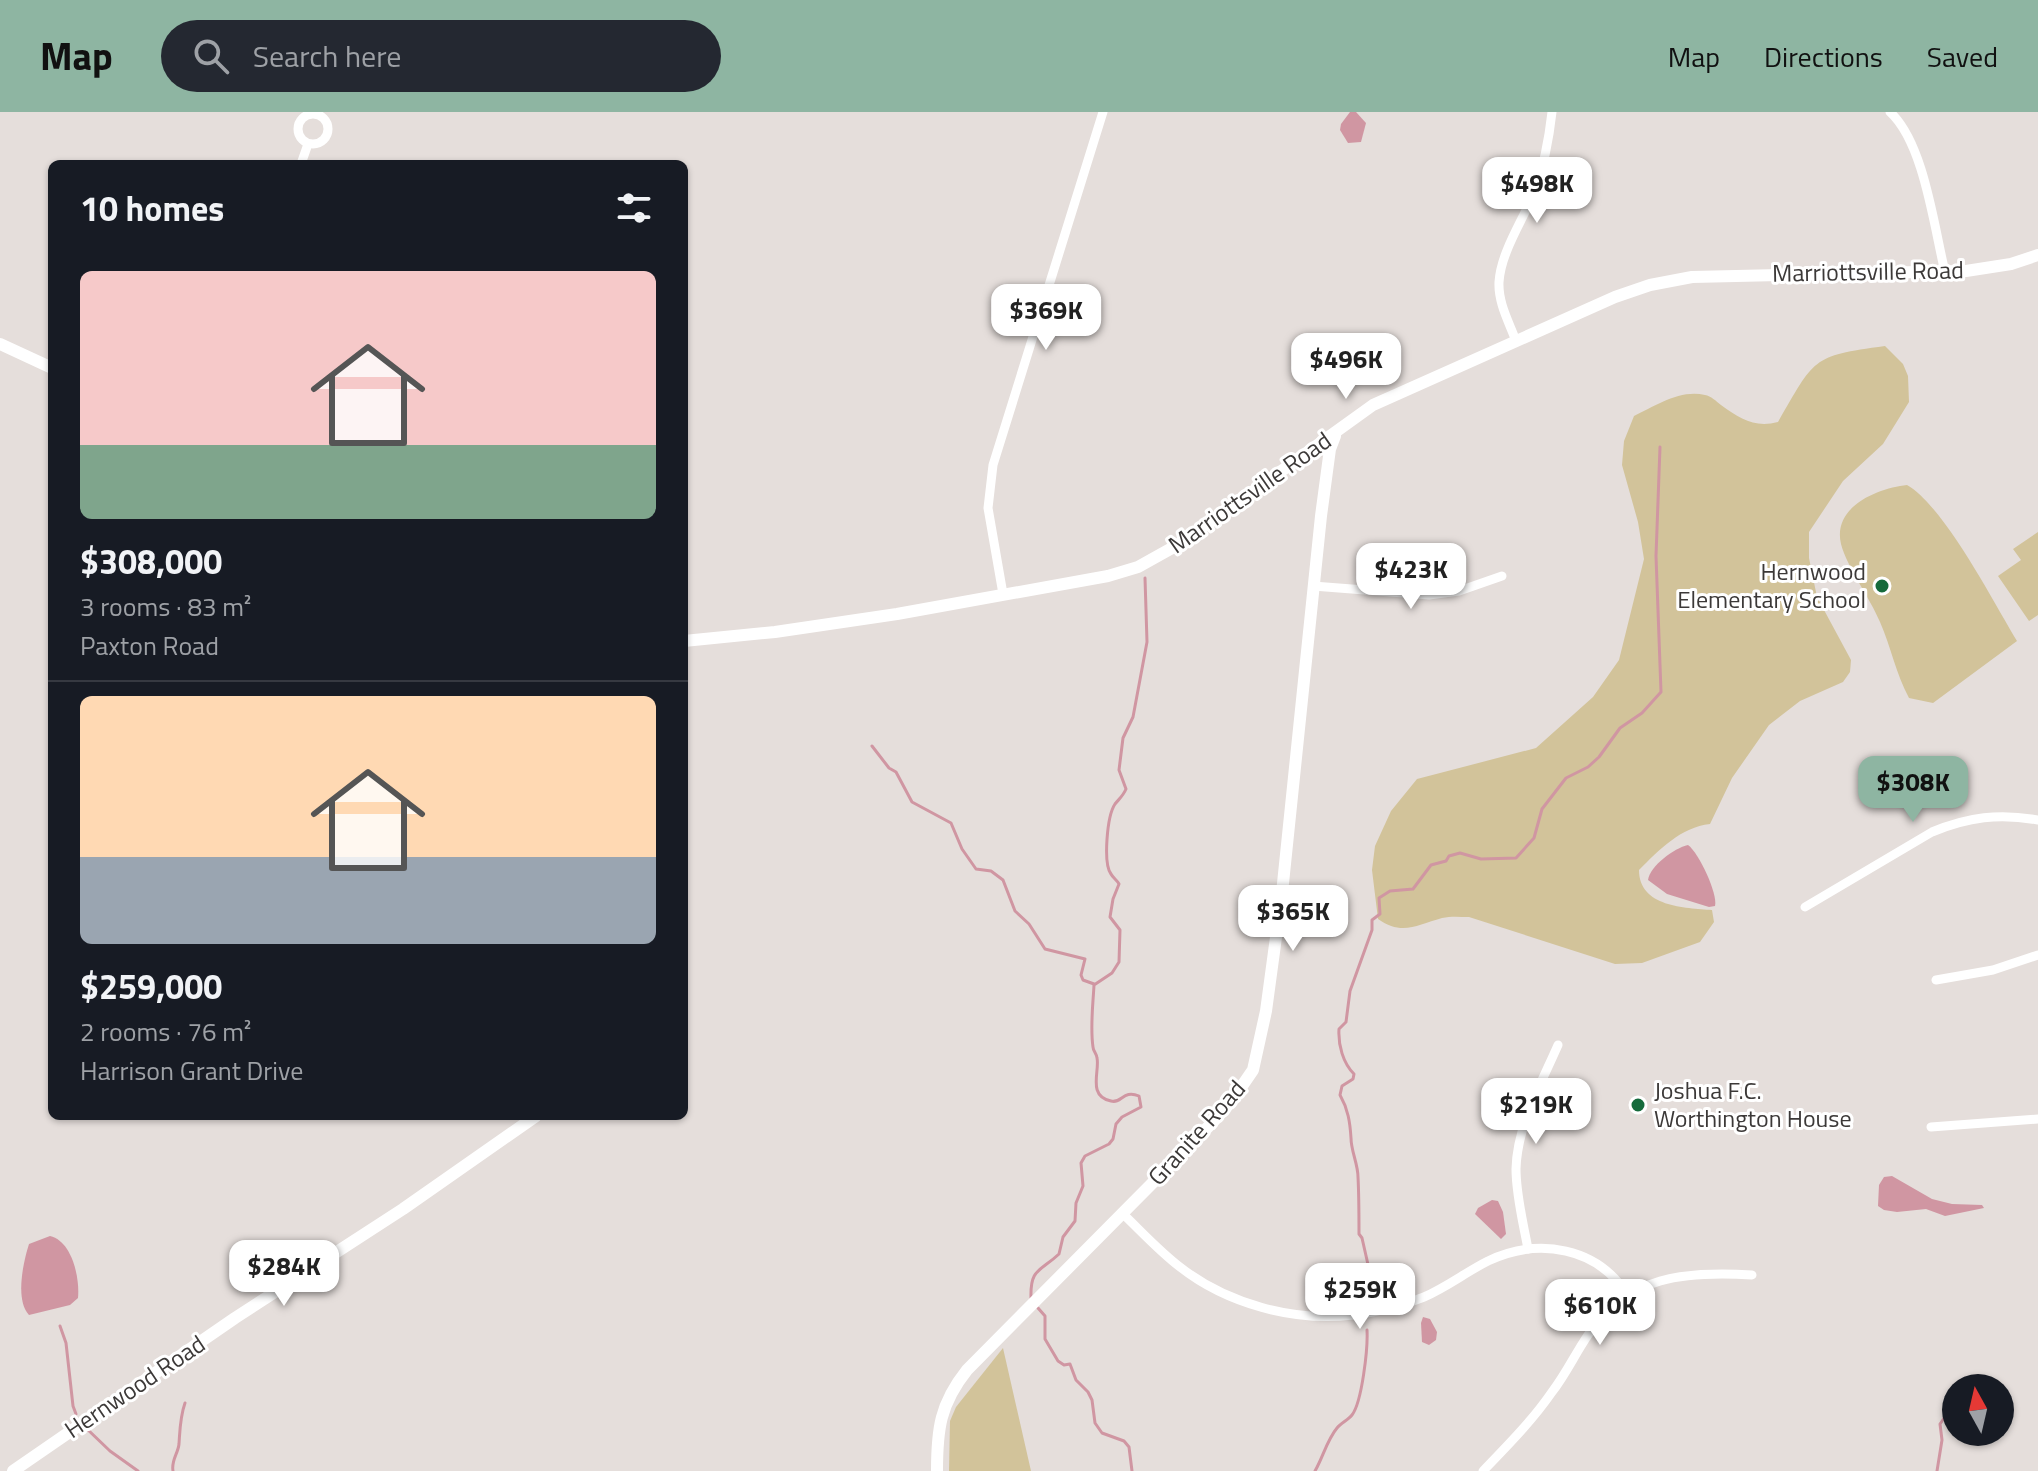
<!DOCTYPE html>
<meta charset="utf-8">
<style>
:root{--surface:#171b24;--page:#242831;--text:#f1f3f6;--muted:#9ea1a6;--line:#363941;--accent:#8eb5a2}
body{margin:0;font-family:"Titillium Web",sans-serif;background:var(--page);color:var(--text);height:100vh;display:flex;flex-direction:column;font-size:30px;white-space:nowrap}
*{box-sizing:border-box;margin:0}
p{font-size:26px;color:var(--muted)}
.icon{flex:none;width:44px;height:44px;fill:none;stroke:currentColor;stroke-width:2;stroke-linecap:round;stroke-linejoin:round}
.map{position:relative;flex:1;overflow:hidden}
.drawer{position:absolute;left:48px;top:48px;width:640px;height:960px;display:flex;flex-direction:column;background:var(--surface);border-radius:12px;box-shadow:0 2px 6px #0004}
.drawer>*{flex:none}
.needle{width:52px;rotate:352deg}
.controls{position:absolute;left:1942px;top:1262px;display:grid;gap:16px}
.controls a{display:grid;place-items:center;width:72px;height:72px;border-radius:50%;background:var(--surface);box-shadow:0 2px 6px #0004;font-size:40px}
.price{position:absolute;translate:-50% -68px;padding:0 18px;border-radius:16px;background:#fff;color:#222;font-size:26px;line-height:52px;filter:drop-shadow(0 2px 4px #0008)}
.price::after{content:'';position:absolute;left:50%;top:48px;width:24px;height:18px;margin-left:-12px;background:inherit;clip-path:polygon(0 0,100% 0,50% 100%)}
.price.selected{background:var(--accent);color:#111}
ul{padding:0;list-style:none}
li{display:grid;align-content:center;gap:16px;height:424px;padding:0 32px}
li+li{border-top:2px solid var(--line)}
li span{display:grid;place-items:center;height:248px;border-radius:12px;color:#555}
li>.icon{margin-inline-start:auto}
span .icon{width:144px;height:144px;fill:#fffc;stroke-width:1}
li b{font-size:34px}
h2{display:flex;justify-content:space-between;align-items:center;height:96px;padding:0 32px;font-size:34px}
header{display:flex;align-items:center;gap:48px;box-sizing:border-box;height:112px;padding:0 40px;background:var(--accent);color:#111}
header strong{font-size:38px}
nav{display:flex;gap:44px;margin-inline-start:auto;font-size:28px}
.search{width:560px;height:72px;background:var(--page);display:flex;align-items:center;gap:20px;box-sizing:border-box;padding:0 28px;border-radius:44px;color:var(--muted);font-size:30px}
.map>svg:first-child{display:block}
.green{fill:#d2c39a}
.water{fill:#d096a2}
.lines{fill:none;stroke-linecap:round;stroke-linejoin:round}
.stream{stroke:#d096a2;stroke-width:3}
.street{stroke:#fff;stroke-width:9}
.secondary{stroke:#fff;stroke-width:12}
.poi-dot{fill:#156a3b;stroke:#fff;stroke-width:3}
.labels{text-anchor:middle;stroke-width:6;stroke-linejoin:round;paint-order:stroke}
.street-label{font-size:24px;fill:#3c3938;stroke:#fff}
.poi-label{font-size:24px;fill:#3c3938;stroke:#fff;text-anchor:end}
</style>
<header>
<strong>Map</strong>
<div class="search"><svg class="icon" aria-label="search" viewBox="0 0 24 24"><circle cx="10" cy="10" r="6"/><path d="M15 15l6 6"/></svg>Search here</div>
<nav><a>Map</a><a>Directions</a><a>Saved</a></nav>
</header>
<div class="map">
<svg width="2038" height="1359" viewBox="0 0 2038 1359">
<rect width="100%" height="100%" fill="#e5dedb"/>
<!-- green -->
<g class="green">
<path d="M1885,234l18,18 5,12 1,26 -26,42 -40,37 -34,51v26l8,39 34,63 -1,12 -7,10 -43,19 -31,24 -37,53 -22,46c-29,3 -51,26 -71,46 0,37 46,38 73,40l2,12 -14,20 -58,21 -27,1 -146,-47c-9,0 -18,-1 -27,1 -25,7 -40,18 -64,1l-6,-49 3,-24 16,-35 26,-32 119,-31 57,-51 26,-37 25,-101 -6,-37 -16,-57 2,-24 10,-25c21,-10 46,-27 71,-21 6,1 11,6 16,10 19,14 34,23 57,17 37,-63 32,-66 107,-76z"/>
<path d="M1907,373c37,21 87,118 110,156l-84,62 -24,-5c-13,-24 -18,-51 -29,-76 -10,-24 -33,-55 -39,-78 -9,-38 38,-56 66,-59z"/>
<polygon points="2038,420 2038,503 2029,509 1998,464 2021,448 2013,437"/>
<polygon points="1003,1236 1031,1359 949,1359 950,1309 956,1295"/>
</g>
<!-- water -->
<g class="water">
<polygon points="1350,0 1356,0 1366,11 1361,30 1348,31 1340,18 1341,12"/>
<path d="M1688,733c11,8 30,49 27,61l-6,1 -42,-13 -19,-14c2,-14 26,-32 40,-35z"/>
<polygon points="1892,1064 1932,1087 1952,1092 1982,1093 1984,1096 1945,1104 1926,1097 1897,1100 1884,1098 1878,1094 1879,1073 1884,1065"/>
<polygon points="1492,1088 1498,1089 1503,1100 1506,1122 1501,1127 1475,1102 1478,1096"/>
<path d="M50,1124c22,5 30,42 28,62l-8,7 -41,10c-14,-15 -6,-52 0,-71z"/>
<polygon points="1423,1205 1430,1207 1437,1220 1436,1228 1429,1233 1422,1230 1421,1211"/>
</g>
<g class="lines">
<!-- stream -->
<g class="stream">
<polyline points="872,634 889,656 896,660 912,690 951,711 962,737 976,757 991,759 1003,768 1015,799 1029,812 1045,837 1085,847 1081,863 1083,868 1094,872"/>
<path d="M1031,1186c-1,-30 9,-26 28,-44l4,-17 12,-16 1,-18 7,-17 -2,-23 4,-7 24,-12 4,-5 3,-15 6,-7 19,-10 -2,-11c-16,-7 -17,8 -28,5 -24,-5 -11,-30 -14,-43 0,-4 -4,-7 -4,-11 -3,-20 0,-42 1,-62l18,-12 7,-11 1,-32 -10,-13 3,-18 6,-15c-2,-4 -6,-6 -8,-10 -8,-11 -4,-58 4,-70 4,-5 8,-8 11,-15l-7,-19 4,-32 10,-21 14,-75 -2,-64"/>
<path d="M1364,1187l-1,-16 6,-14 -7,-31 -3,-4c0,-20 0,-38 -1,-57 0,-13 -7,-26 -7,-39 -1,-16 -3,-29 -11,-43l2,-9 11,-7 1,-5c-11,-11 -16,-29 -15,-45l7,-7 4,-31 22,-61v-10l8,-6 -1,-16 11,-7 23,-2 18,-24 15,-4 3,-5 11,-3 21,6 35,-1 18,-20 8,-29 24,-31 22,-11 11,-10 21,-29 22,-15 19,-21 -5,-136 4,-109"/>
<polyline points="1038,1196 1045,1204 1045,1227 1058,1249 1064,1253 1070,1252 1076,1268 1088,1280 1092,1288 1095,1311 1102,1321 1124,1329 1129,1335 1132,1359"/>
<polyline points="60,1214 66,1231 73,1294 76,1302"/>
<polyline points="86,1316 110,1339 138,1359"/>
<path d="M173,1359c-2,-11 5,-17 6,-27 1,-15 1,-27 6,-41"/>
<path d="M1315,1359c8,-14 12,-31 22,-43 4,-5 11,-8 15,-13 10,-13 16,-67 15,-85"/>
<polyline points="1937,1359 1942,1328 1940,1312 1947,1302 1948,1287"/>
</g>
<!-- street -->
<g class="street">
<path d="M1890,0c34,31 44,115 55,160"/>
<circle cx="313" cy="17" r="15"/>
<polyline points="301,52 308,32"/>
<path d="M1516,229c-7,-19 -18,-38 -17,-59 2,-31 25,-63 36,-92 9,-25 14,-51 17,-78"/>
<polyline points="1313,474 1429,483 1459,479 1502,464"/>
<polyline points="1003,482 988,396 993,353 1103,0"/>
<path d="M1805,795l127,-75c36,-15 67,-19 106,-12"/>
<polyline points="1936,868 1993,858 2038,843"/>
<polyline points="1931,1015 2038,1007"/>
<path d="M1122,1101c19,18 37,38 58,54 47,37 114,55 173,48 24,-3 49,-9 71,-18 23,-10 42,-25 64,-36 51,-24 110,-14 140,35"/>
<path d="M1528,1137c-5,-27 -12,-54 -12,-80 1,-43 25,-85 42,-124"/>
<path d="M1483,1359c24,-25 49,-50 69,-79 14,-18 23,-38 36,-57 40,-60 98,-64 164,-60"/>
</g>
<!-- secondary -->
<g class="secondary">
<polyline points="0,232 52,256"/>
<polyline points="684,529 775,520 897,502 1108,464 1138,455 1181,431 1373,293 1615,185 1650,173 1692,165 1966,159 2011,152 2038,143"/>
<polyline points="13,1359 235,1206 403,1097 536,1004"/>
<path d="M937,1359c0,-42 3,-67 30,-101l245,-247 19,-21 22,-32 13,-59 16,-118 39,-377 9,-67 5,-13"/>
</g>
</g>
<!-- markers -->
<g class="poi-dot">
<circle cx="1882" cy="474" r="8"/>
<circle cx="1638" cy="993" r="8"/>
</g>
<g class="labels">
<!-- street labels -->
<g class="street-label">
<text transform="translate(1868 160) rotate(-1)" y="8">Marriottsville Road</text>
<text transform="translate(1250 381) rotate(-35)" y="8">Marriottsville Road</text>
<text transform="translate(1197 1021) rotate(-48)" y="8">Granite Road</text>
<text transform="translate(135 1275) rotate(-34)" y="8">Hernwood Road</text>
</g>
<!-- poi labels -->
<g class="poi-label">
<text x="1866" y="468">Hernwood<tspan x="1866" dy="28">Elementary School</tspan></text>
<text x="1654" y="987" text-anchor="start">Joshua F.C.<tspan x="1654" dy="28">Worthington House</tspan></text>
</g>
</g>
</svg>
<div class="controls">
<a><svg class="needle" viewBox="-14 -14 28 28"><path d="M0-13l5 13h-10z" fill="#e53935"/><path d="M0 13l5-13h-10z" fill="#9ea1a6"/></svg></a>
</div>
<b class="price" style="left:1537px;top:113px">$498K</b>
<b class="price" style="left:1046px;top:240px">$369K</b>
<b class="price" style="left:1346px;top:289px">$496K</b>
<b class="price" style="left:1411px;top:499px">$423K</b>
<b class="price selected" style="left:1913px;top:712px">$308K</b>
<b class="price" style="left:1293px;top:841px">$365K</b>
<b class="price" style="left:1536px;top:1034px">$219K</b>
<b class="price" style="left:284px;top:1196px">$284K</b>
<b class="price" style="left:1360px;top:1219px">$259K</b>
<b class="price" style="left:1600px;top:1235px">$610K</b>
<section class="drawer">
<h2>10 homes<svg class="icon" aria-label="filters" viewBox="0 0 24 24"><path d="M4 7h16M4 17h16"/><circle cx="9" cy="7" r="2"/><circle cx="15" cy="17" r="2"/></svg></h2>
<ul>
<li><span style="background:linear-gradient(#f6c9c9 70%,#7fa58c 0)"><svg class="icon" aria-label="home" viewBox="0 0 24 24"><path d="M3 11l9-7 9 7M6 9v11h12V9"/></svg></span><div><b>$308,000</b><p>3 rooms · 83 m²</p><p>Paxton Road</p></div></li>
<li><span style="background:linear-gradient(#ffd9b3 65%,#9aa5b1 0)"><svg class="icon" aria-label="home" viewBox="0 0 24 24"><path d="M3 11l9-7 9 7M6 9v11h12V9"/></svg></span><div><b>$259,000</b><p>2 rooms · 76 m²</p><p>Harrison Grant Drive</p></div></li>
</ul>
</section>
</div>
